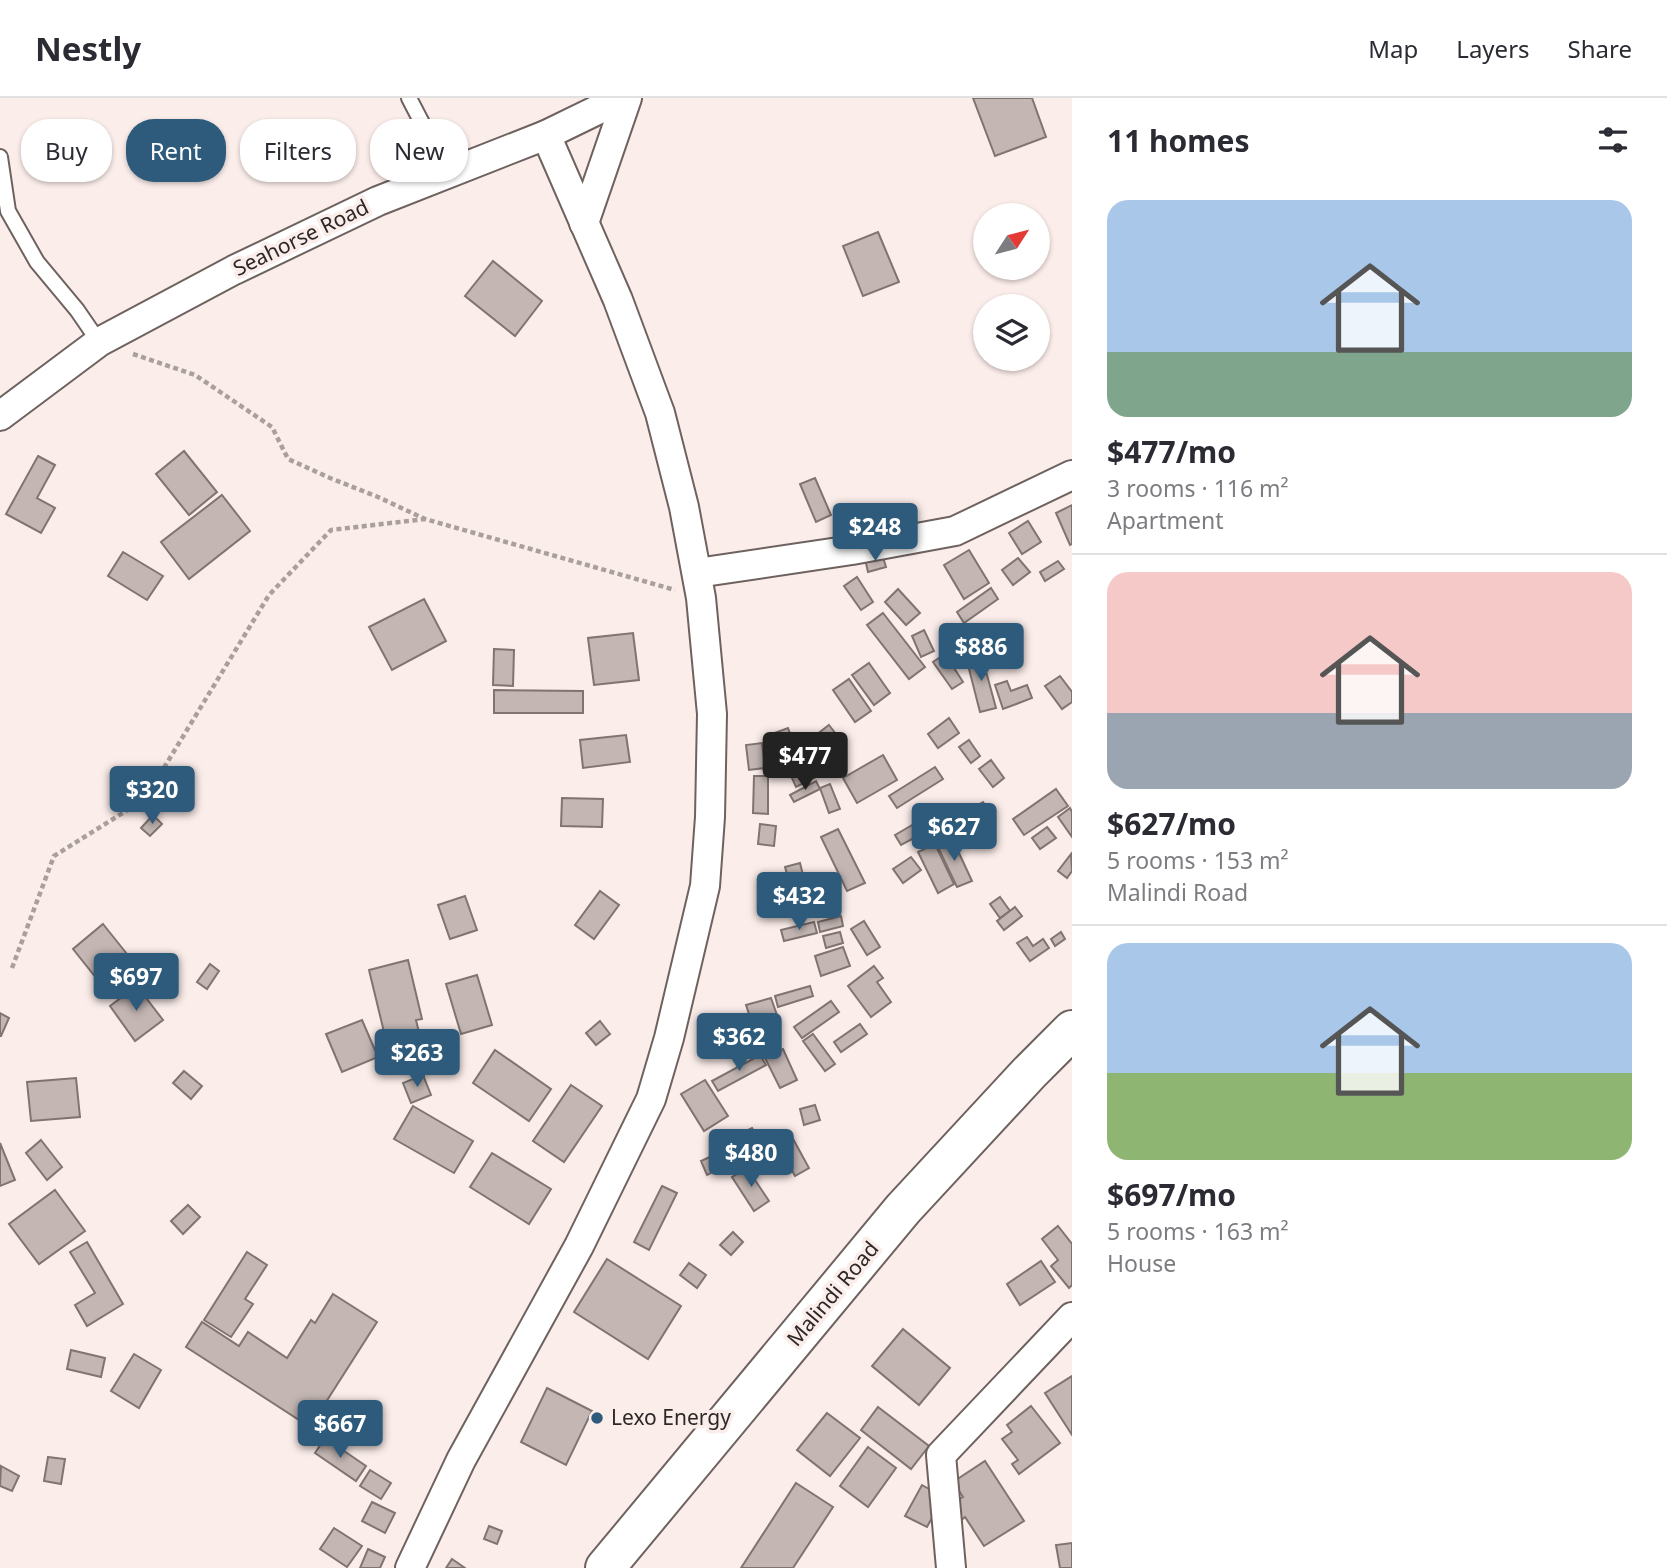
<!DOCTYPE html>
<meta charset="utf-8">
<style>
:root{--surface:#fff;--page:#f2f2f3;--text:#2b2b33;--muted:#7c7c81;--line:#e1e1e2;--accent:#2e5b7b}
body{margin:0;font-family:"Noto Sans",sans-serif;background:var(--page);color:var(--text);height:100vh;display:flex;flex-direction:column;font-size:26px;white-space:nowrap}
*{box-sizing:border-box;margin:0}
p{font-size:23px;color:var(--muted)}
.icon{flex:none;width:38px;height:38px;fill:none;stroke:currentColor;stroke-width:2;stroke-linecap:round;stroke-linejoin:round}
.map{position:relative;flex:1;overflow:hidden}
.details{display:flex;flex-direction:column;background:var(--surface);width:595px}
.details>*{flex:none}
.top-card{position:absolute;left:21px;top:21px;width:665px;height:63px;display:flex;gap:14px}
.needle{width:46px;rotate:54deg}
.tools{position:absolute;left:973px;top:105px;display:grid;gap:14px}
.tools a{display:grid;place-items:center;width:77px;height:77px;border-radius:50%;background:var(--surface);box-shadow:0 2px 5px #0004;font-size:35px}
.price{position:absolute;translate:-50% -60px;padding:0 16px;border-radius:7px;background:var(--accent);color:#fff;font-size:23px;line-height:46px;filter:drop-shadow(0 2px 4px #0008)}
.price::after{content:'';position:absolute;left:50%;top:42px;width:21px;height:16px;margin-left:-10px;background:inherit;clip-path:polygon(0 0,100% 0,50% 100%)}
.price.selected{background:#222;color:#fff}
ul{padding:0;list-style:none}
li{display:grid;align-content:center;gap:14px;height:371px;padding:0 35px}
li+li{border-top:2px solid var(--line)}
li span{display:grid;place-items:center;height:217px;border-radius:21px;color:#555}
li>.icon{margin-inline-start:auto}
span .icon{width:126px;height:126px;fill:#fffc;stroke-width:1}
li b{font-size:30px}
h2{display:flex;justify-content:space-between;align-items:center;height:84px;padding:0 35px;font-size:30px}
.pill{padding:0 24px;border-radius:28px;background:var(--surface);box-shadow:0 2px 5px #0004;font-size:24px;line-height:63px}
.pill.selected{background:var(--accent);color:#fff}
header{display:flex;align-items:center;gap:42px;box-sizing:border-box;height:98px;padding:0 35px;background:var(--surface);border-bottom:2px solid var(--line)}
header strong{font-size:33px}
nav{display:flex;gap:38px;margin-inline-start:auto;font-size:24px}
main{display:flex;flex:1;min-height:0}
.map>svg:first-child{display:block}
.building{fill:#c3b6b3;stroke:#807471;stroke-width:2}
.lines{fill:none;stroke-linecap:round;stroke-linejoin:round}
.service-casing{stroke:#6e625f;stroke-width:18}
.minor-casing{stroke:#6e625f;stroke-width:32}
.trunk-casing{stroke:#6e625f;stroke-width:42}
.path{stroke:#a99f9d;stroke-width:4.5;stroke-dasharray:5 3.5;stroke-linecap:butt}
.service{stroke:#fff;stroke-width:14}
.minor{stroke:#fff;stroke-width:28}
.trunk{stroke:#fff;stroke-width:38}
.poi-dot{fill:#2e5b7b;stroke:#fbedea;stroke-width:2.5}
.labels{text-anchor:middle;stroke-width:7;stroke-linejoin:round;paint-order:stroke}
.street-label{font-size:21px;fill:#2d2827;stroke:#fbedea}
.poi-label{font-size:21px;fill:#2d2827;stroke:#fbedea;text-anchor:start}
</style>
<header>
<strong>Nestly</strong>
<nav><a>Map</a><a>Layers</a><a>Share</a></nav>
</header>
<main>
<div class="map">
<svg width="1072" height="1470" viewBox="0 0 1072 1470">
<rect width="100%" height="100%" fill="#fbedea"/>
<!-- building -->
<g class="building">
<polygon points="973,0 1032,0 1046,39 995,58"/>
<polygon points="878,134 899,184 863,198 843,148"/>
<polygon points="493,163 542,203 515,238 465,198"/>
<polygon points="184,353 217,394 189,417 156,376"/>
<polygon points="38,358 55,367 37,400 55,410 41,435 6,416"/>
<polygon points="815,380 831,417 816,424 800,386"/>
<polygon points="222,397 250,433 189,481 161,444"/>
<polygon points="1072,407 1072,446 1070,447 1056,415"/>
<polygon points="1028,423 1041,444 1022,456 1009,435"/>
<polygon points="969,452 989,485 964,501 944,467"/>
<polygon points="123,454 163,478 147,502 108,478"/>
<polygon points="882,456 886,469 868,474 865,461"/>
<polygon points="1018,460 1030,474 1013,487 1002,472"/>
<polygon points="1058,463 1064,471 1045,483 1040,474"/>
<polygon points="857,479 873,504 861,512 844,488"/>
<polygon points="991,490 998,501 964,525 957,514"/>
<polygon points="898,491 920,515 906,527 885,504"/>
<polygon points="424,501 446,543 392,572 369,529"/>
<polygon points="883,515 925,569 909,581 867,527"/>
<polygon points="924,532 934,553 921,559 912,538"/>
<polygon points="633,535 639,582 594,587 588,540"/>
<polygon points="494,551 514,552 513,588 493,587"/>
<polygon points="981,555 996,610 980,614 966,559"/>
<polygon points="945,556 963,584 952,591 933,564"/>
<polygon points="869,565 890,595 874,607 852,577"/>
<polygon points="1060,578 1072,594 1072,604 1062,611 1045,588"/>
<polygon points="849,581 871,613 855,624 833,592"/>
<polygon points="1007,583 1011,593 1027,587 1032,600 1003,611 995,587"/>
<polygon points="494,592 583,593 583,615 494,615"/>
<polygon points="949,620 959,635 938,650 928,636"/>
<polygon points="829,627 839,640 818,658 807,644"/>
<polygon points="788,630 799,659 780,666 769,637"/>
<polygon points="626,637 630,664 583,670 580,642"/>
<polygon points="969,642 980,658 971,665 959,649"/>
<polygon points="762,645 765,670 749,672 746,647"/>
<polygon points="883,657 897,682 857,705 843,680"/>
<polygon points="807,662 816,679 796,689 788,671"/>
<polygon points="991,662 1004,680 993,689 979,671"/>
<polygon points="935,669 943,681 897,710 889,698"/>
<polygon points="754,678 768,678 768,716 753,715"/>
<polygon points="816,683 820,691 794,704 790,697"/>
<polygon points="830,686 840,711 829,715 820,690"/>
<polygon points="1056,691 1068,708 1024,737 1013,721"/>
<polygon points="562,700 603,701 602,729 561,728"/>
<polygon points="983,704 991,717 959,735 951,723"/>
<polygon points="1070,710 1072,714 1072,739 1058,719"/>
<polygon points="153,717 162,726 150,738 141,730"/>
<polygon points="926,719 933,730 901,747 895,737"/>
<polygon points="760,726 776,728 774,748 758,746"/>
<polygon points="1047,729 1056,740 1040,751 1032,740"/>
<polygon points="838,731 865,785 847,793 821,739"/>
<polygon points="952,740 972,783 957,789 937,747"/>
<polygon points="935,746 954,786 938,795 918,754"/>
<polygon points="1071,756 1072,773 1067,780 1058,773"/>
<polygon points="911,759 921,772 903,785 893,771"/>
<polygon points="800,765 809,801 781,807 778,794 791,791 785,769"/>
<polygon points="600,793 619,807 594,841 575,827"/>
<polygon points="465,798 477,832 450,841 438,807"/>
<polygon points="1000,799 1010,813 1000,820 990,806"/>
<polygon points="1015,809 1022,818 1004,832 997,823"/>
<polygon points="841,818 843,828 820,834 818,824"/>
<polygon points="864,823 880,849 867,857 851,831"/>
<polygon points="814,824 817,835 784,843 781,832"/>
<polygon points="103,826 131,861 101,886 73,851"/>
<polygon points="840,834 843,845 826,850 823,838"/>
<polygon points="1061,834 1065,841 1055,848 1051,841"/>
<polygon points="1027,839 1033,848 1043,841 1049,850 1030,863 1017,845"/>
<polygon points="843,849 850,868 821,878 815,858"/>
<polygon points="408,862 422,921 416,922 424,955 391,963 369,872"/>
<polygon points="210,866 219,873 207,891 197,884"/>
<polygon points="874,868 883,880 877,884 891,904 871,919 848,888"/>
<polygon points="477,877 492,927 461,936 446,886"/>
<polygon points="137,888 163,922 135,943 110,908"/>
<polygon points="810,888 813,898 778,909 775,898"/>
<polygon points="771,900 777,917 752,925 746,907"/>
<polygon points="831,903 839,914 802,940 794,929"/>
<polygon points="0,915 9,920 1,938 0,938"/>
<polygon points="362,922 378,959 342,974 326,936"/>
<polygon points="600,923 610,936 596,947 586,935"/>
<polygon points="860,926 867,936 841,954 834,944"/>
<polygon points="813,936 835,966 825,973 803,943"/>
<polygon points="783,951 797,982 780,990 765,960"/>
<polygon points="495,952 551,991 529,1023 473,985"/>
<polygon points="760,957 766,967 718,993 712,983"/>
<polygon points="184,973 202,988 191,1001 173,985"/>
<polygon points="423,977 431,997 411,1005 403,985"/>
<polygon points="76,980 80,1019 31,1023 27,984"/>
<polygon points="705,982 728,1018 704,1033 681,996"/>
<polygon points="571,987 602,1008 564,1064 533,1043"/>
<polygon points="815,1007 820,1022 804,1027 800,1011"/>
<polygon points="413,1008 473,1043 454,1075 394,1041"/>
<polygon points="752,1030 768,1057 757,1063 742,1035"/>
<polygon points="792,1039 809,1070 795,1078 778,1047"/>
<polygon points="41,1042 62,1069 47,1082 26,1055"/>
<polygon points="0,1045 15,1082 0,1088"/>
<polygon points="740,1045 746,1059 707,1077 701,1063"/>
<polygon points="492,1055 551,1091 529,1126 470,1089"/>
<polygon points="747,1070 769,1103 754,1113 732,1079"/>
<polygon points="662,1088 677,1095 649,1152 634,1144"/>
<polygon points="55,1092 85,1133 39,1166 9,1126"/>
<polygon points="188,1107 200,1119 183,1136 171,1123"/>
<polygon points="1058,1128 1072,1146 1072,1187 1069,1190 1051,1168 1058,1162 1042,1141"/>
<polygon points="733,1134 743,1144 731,1157 720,1147"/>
<polygon points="87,1144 123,1206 87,1228 75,1207 95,1195 70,1154"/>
<polygon points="247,1154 267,1167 245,1201 253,1206 231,1239 204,1222"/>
<polygon points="607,1161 681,1208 648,1261 574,1214"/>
<polygon points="1041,1163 1055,1184 1020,1207 1007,1186"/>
<polygon points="689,1165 706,1177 697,1190 680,1177"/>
<polygon points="333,1196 377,1224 310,1329 186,1249 202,1224 239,1248 248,1234 287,1260 311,1222 315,1225"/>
<polygon points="903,1231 950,1270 919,1307 872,1268"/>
<polygon points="71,1252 105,1260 101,1279 67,1271"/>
<polygon points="134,1256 161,1272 139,1310 111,1293"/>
<polygon points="1072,1278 1072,1337 1045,1295"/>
<polygon points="547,1290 592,1313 566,1367 521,1344"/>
<polygon points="1031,1308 1060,1345 1019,1376 1012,1366 1018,1362 1002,1341 1012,1334 1007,1327"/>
<polygon points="878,1309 929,1348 911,1371 861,1332"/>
<polygon points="827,1315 860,1340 830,1378 797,1352"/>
<polygon points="325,1340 366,1368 356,1383 315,1355"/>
<polygon points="868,1349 896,1370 868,1409 840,1388"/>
<polygon points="48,1359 65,1361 61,1386 44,1383"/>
<polygon points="985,1363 1024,1423 984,1448 965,1419 959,1424 948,1408 963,1399 953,1384"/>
<polygon points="1,1368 19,1378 12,1393 0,1388"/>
<polygon points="370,1372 391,1385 381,1401 360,1388"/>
<polygon points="796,1385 833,1409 793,1470 741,1470"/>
<polygon points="922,1387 943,1399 927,1429 905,1418"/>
<polygon points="372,1404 395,1415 385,1435 362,1423"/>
<polygon points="489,1428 502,1433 497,1446 484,1441"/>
<polygon points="334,1430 362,1448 347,1469 320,1451"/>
<polygon points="1072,1445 1072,1470 1060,1470 1056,1447"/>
<polygon points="368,1451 385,1459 380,1470 360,1470"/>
<polygon points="452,1461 465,1470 446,1470"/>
</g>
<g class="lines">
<!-- service casing -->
<g class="service-casing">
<g id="service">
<polyline points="409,0 448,75"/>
<polyline points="0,59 8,113 37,164 77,212 99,244"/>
</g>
</g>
<!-- minor casing -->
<g class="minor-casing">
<g id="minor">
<polyline points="584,125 627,0"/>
<polyline points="0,318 99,244 234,172 378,103 546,37 622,0"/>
<polyline points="697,475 852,452 955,433 1072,377"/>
<polyline points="410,1470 461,1362 579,1148 651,1001 669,940 705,788 710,719 712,616 701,500 684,409 660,315 618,202 546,37"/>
<polyline points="951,1470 941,1357 1072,1219"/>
</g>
</g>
<!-- trunk casing -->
<g class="trunk-casing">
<polyline id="trunk" points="605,1470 903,1111 1029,975 1072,932"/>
</g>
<!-- path -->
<g class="path">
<polyline points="133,256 195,277 272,329 288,361 330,380 378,399 425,421 675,492"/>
<polyline points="12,870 54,758 145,701 269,497 331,432 425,421"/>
</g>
<!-- service -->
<use href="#service" class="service"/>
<!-- minor -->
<use href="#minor" class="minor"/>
<!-- trunk -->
<use href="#trunk" class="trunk"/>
</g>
<!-- markers -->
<circle class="poi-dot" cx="597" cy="1320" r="7"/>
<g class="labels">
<!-- street labels -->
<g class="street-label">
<text transform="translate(301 140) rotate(-26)" y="7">Seahorse Road</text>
<text transform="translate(833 1196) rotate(-50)" y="7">Malindi Road</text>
</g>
<!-- poi labels -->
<g class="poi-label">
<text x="611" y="1327">Lexo Energy</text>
</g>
</g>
</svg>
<div class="tools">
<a><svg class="needle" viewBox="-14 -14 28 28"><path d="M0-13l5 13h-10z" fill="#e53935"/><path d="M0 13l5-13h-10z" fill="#7c7c81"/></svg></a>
<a><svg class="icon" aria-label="layers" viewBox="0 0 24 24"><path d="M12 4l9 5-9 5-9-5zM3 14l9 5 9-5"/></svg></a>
</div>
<b class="price" style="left:875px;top:465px">$248</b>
<b class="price" style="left:981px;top:585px">$886</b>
<b class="price selected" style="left:805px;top:694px">$477</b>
<b class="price" style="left:152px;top:728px">$320</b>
<b class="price" style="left:954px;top:765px">$627</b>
<b class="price" style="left:799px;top:834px">$432</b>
<b class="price" style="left:136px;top:915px">$697</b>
<b class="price" style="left:739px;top:975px">$362</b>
<b class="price" style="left:417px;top:991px">$263</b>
<b class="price" style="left:751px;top:1091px">$480</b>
<b class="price" style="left:340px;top:1362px">$667</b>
<div class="top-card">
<a class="pill">Buy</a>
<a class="pill selected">Rent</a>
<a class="pill">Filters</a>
<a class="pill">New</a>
</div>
</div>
<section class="details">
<h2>11 homes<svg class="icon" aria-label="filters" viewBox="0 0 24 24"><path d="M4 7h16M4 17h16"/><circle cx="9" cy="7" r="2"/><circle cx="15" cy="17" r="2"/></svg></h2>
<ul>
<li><span style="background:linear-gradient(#a9c7e8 70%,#7fa58c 0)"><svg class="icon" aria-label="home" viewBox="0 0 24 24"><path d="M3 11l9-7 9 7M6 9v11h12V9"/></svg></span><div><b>$477/mo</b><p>3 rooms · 116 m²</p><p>Apartment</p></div></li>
<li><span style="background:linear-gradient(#f6c9c9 65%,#9aa5b1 0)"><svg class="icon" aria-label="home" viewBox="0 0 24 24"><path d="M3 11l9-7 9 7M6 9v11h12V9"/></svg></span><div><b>$627/mo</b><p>5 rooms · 153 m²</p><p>Malindi Road</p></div></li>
<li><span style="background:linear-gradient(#a9c7e8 60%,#8fb573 0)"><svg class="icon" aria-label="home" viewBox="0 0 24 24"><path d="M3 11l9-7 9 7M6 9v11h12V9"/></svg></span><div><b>$697/mo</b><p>5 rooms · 163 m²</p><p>House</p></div></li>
</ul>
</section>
</main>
